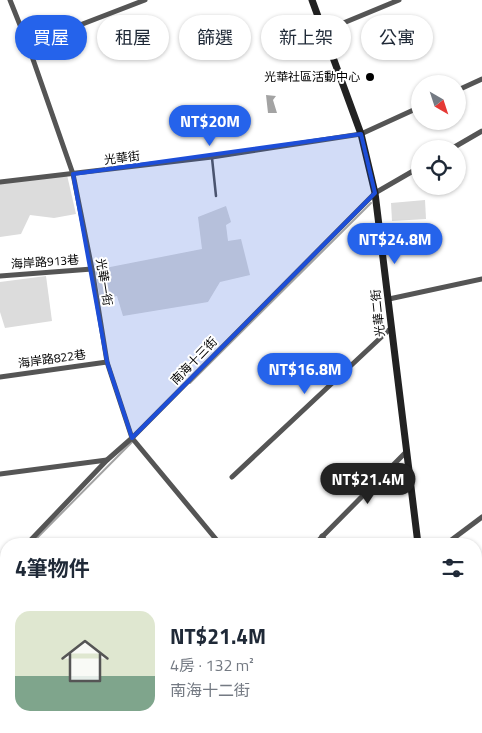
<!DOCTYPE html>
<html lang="zh-TW">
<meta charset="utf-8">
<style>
:root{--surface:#fff;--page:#f2f2f3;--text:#1f2937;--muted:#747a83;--accent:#2563eb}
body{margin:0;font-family:"Titillium Web","Noto Sans TC",sans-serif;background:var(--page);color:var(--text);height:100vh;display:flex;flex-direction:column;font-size:19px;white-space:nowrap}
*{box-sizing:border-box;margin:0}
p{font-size:16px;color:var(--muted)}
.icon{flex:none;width:28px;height:28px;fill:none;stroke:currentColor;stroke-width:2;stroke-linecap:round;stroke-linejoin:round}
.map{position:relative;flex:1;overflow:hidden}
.details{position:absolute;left:0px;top:538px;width:482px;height:196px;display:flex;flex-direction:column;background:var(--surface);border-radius:20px 20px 0 0;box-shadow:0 1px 4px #0004}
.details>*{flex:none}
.top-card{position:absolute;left:15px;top:15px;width:452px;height:45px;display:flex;gap:10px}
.needle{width:32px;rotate:141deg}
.fabs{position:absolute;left:411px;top:75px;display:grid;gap:10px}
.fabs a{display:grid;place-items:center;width:55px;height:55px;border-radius:50%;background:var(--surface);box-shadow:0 1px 4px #0004;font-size:25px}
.price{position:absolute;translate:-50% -42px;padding:0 11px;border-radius:18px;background:var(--accent);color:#fff;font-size:16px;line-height:32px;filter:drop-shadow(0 1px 2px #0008)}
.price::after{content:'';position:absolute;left:50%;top:30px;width:15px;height:11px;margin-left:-8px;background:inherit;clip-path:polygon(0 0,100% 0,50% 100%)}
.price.current{background:#222;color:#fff}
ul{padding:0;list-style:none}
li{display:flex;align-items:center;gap:15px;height:125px;padding:0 15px}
li span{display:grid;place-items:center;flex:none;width:140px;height:100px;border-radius:15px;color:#555}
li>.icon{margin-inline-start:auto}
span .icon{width:60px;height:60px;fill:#fffc;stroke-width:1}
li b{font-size:21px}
h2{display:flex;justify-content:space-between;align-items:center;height:60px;padding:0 15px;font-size:21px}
.tag{padding:0 18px;border-radius:22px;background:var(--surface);box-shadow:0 1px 4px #0004;font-size:18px;line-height:45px}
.tag.current{background:var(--accent);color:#fff}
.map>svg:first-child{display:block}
.green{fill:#dcdcdc}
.water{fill:#a3a3a3}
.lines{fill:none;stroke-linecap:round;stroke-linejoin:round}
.stream{stroke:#a3a3a3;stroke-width:2}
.lane{stroke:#555;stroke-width:2.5}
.street{stroke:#555;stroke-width:5}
.secondary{stroke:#222;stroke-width:7}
.marked{fill:#1d4ed8;fill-opacity:0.2;stroke:#1d4ed8;stroke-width:4;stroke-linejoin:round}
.poi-dot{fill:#000;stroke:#fff;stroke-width:2}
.labels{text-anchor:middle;stroke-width:4;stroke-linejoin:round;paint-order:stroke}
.poi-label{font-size:12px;fill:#000;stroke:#fff;text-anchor:end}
.street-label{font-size:12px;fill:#000;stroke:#fff}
</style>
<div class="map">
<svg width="482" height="733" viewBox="0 0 482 733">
<rect width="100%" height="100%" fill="#fff"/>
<!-- green -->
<g class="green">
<polygon points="67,175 76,214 54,218 30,215 21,234 0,237 0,184"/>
<polygon points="425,200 426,219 392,221 391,203"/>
<polygon points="226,206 231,222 226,225 228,241 241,239 250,275 220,282 208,302 123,316 117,296 100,299 95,270 202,249 198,217"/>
<polygon points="46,276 52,321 5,328 0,312 0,282"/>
</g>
<!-- water -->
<polygon class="water" points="266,95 276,96 273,100 277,113 268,113"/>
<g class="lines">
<!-- stream -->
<g class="stream">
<polyline points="190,383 371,203"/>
<polyline points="31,544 132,442"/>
<polyline points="0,575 6,569"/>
</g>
<!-- lane -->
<polyline class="lane" points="212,158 216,196"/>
<!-- street -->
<g class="street">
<polyline points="10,0 28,45 73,174 92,269 107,362 132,438 220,544"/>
<polyline points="324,31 399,0"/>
<polyline points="28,45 145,0"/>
<polyline points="458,90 482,79"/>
<polyline points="451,149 482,131"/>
<polyline points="0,182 212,157 361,134 420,107"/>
<polyline points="0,276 92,269"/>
<polyline points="389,299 482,279"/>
<polyline points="0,377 107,362"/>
<polyline points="0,474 107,460"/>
<polyline points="232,477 391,328"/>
<polyline points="322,536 327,544"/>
<polyline points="27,544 107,460 132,438 375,193 420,167"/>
<polyline points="315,544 406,452"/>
<polyline points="446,544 482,517"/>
<polyline points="0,571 6,565"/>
<polyline points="476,633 482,629"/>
<polyline points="371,728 376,733"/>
<polyline points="127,733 133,728"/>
<polyline points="285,733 293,728"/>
</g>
<!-- secondary -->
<g class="secondary">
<polyline points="312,0 361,134 375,193 418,544"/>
<polyline points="440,728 440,733"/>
</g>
</g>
<!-- marked area -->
<path class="marked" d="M361,134l14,59 -243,245 -25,-76 -34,-188z"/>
<!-- markers -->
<circle class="poi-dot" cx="370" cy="77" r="5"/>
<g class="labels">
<!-- poi labels -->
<g class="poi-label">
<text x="360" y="81">光華社區活動中心</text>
</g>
<!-- street labels -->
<g class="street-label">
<text transform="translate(122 158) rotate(-7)" y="4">光華街</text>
<text transform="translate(45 262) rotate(-4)" y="4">海岸路913巷</text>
<text transform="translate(104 282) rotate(81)" y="4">光華一街</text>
<text transform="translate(378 313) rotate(-96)" y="4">光華二街</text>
<text transform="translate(52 359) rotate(-8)" y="4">海岸路822巷</text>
<text transform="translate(194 361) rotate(-46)" y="4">南海十三街</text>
</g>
</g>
</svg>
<div class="fabs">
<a><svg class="needle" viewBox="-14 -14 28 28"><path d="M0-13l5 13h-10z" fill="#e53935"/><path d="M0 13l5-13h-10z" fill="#747a83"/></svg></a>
<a><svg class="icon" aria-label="locate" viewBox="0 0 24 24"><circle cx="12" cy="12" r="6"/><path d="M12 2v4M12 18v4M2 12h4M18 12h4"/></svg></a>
</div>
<b class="price" style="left:210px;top:147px">NT$20M</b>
<b class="price" style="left:395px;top:265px">NT$24.8M</b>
<b class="price" style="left:305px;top:395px">NT$16.8M</b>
<b class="price current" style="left:368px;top:505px">NT$21.4M</b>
<div class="top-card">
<a class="tag current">買屋</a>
<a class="tag">租屋</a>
<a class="tag">篩選</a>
<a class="tag">新上架</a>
<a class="tag">公寓</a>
</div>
<section class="details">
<h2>4筆物件<svg class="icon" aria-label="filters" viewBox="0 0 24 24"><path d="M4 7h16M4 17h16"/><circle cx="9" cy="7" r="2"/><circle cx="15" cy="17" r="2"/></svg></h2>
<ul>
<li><span style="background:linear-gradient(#dfe7d0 65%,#7fa58c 0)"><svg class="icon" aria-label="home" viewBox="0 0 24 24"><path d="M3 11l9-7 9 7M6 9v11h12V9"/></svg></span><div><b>NT$21.4M</b><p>4房 · 132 m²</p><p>南海十二街</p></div></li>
</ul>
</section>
</div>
